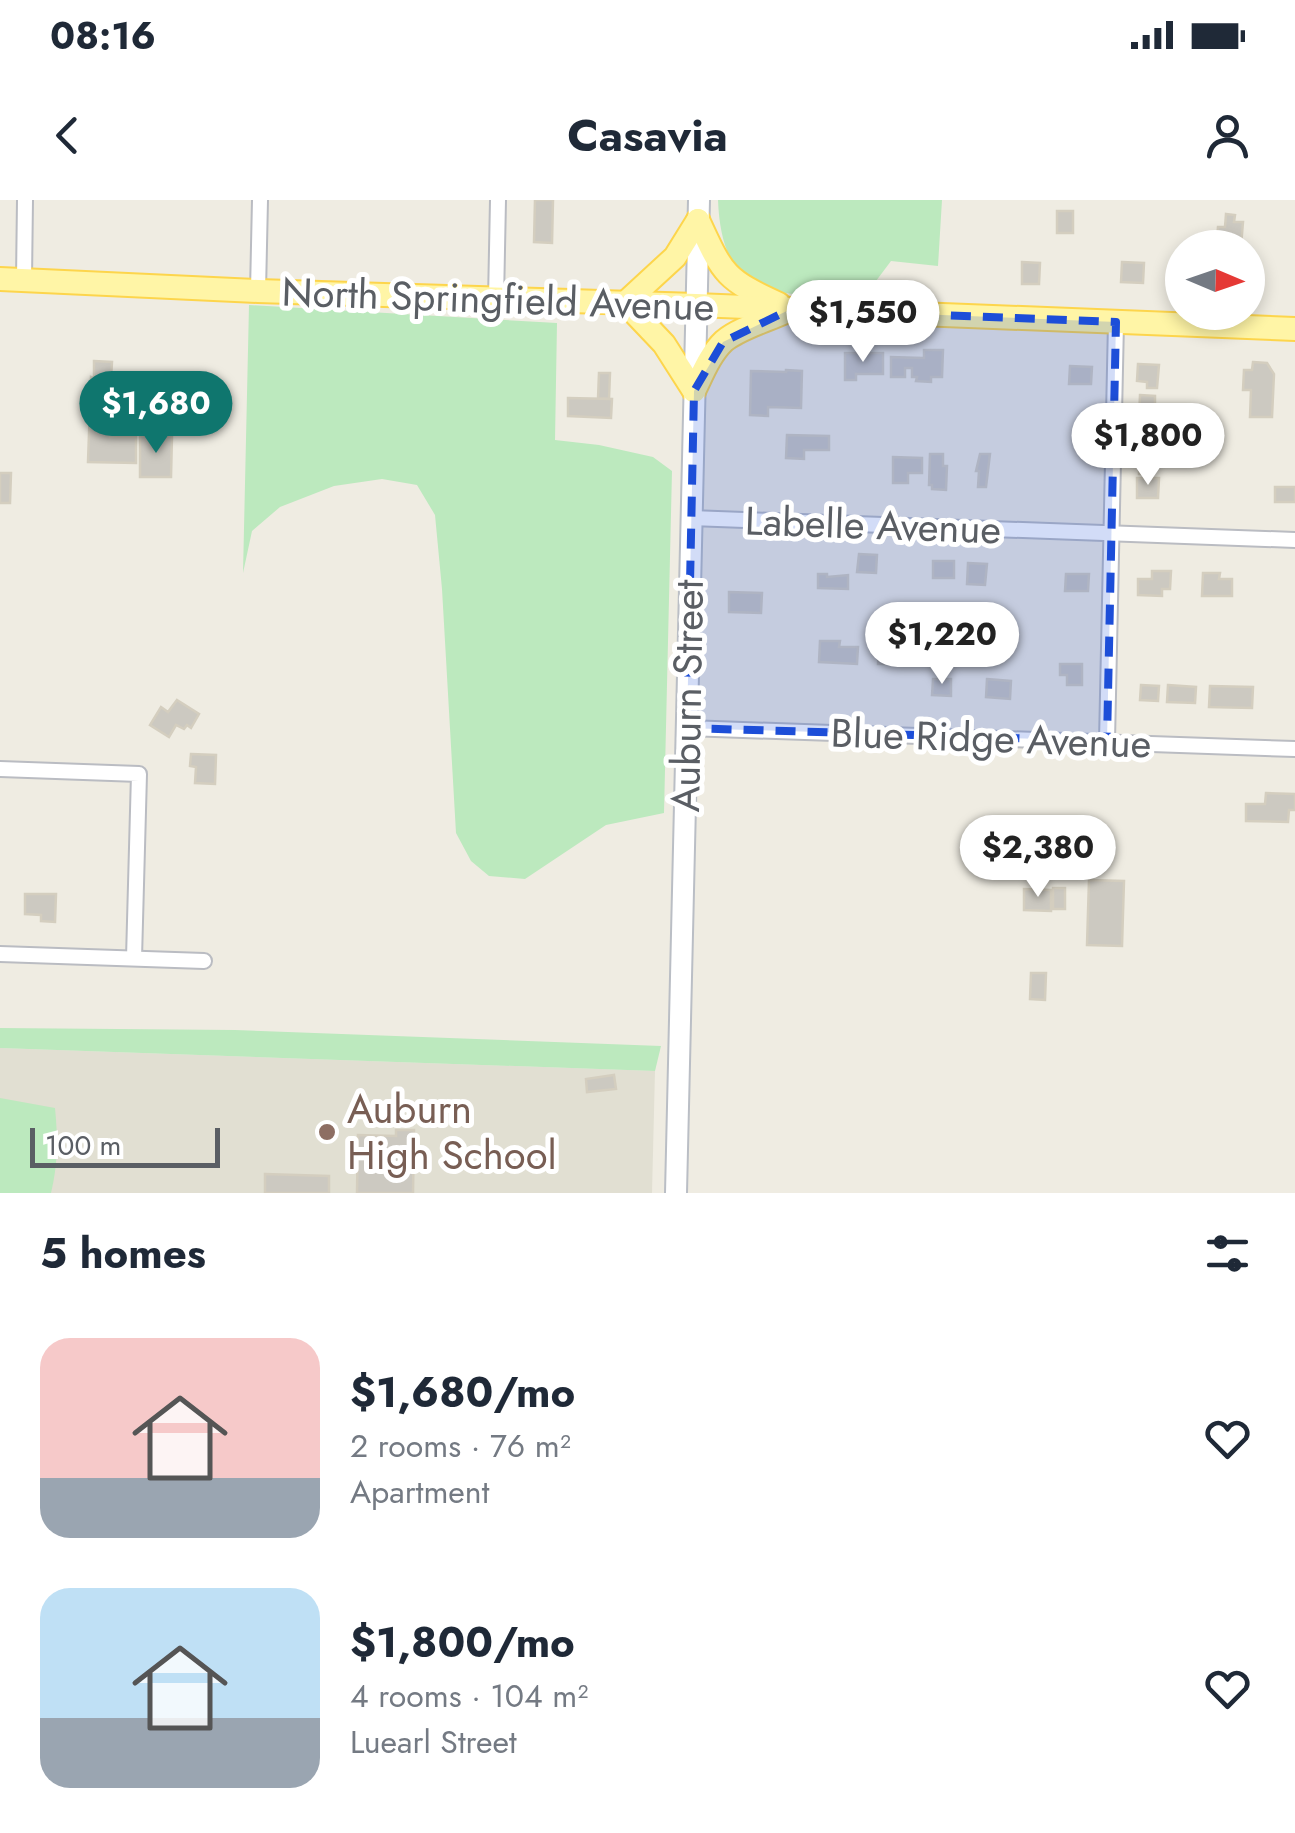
<!DOCTYPE html>
<meta charset="utf-8">
<style>
:root{--surface:#fff;--page:#f6f6f7;--text:#1f2937;--muted:#747a83;--accent:#0f766e}
body{margin:0;font-family:Jost,sans-serif;background:var(--page);color:var(--text);height:100vh;display:flex;flex-direction:column;font-size:38px;white-space:nowrap}
*{box-sizing:border-box;margin:0}
p{font-size:32px;color:var(--muted)}
.icon{flex:none;width:55px;height:55px;fill:none;stroke:currentColor;stroke-width:2;stroke-linecap:round;stroke-linejoin:round}
.map{position:relative;height:993px;overflow:hidden}
.sheet{display:flex;flex-direction:column;background:var(--surface);flex:1}
.sheet>*{flex:none}
.needle{width:65px;rotate:92deg}
.tools{position:absolute;left:1165px;top:30px;display:grid;gap:20px}
.tools a{display:grid;place-items:center;width:100px;height:100px;border-radius:50%;background:var(--surface);box-shadow:0 5px 15px #0003;font-size:50px}
.scale{position:absolute;left:30px;bottom:25px;width:190px;box-sizing:border-box;padding-left:10px;border:5px solid #5a5e64;border-top:0;font-size:28px;line-height:35px;white-space:nowrap;color:#5a5e64;-webkit-text-stroke:8px #fff;paint-order:stroke}
.price{position:absolute;translate:-50% -85px;padding:0 22px;border-radius:35px;background:#fff;color:#222;font-size:32px;line-height:65px;filter:drop-shadow(0 2px 5px #0008)}
.price::after{content:'';position:absolute;left:50%;top:60px;width:30px;height:22px;margin-left:-15px;background:inherit;clip-path:polygon(0 0,100% 0,50% 100%)}
.price.selected{background:var(--accent);color:#fff}
ul{padding:0;list-style:none}
li{display:flex;align-items:center;gap:30px;height:250px;padding:0 40px}
li span{display:grid;place-items:center;flex:none;width:280px;height:200px;border-radius:30px;color:#555}
li>.icon{margin-inline-start:auto}
span .icon{width:120px;height:120px;fill:#fffc;stroke-width:1}
li b{font-size:42px}
h2{display:flex;justify-content:space-between;align-items:center;height:120px;padding:0 40px;font-size:42px}
.status{display:flex;justify-content:space-between;align-items:center;height:70px;padding:0 50px;background:var(--surface);direction:ltr}
.status svg{height:28px;fill:currentColor}
header{display:flex;justify-content:space-between;align-items:center;height:130px;padding:0 40px;background:var(--surface);font-size:45px;font-weight:700}
.map>svg:first-child{display:block}
.education{fill:#e1dfd2}
.green{fill:#bce9be}
.building{fill:#ccc9c1;stroke:#d4cebf;stroke-width:2.5}
.lines{fill:none;stroke-linecap:round;stroke-linejoin:round}
.minor-casing{stroke:#babcc2;stroke-width:18}
.secondary-casing{stroke:#babec5;stroke-width:24}
.primary-casing{stroke:#fdd54c;stroke-width:26}
.minor{stroke:#fff;stroke-width:14}
.secondary{stroke:#fff;stroke-width:20}
.primary{stroke:#fff5a6;stroke-width:22}
.marked{fill:#1d4ed8;fill-opacity:0.2;stroke:#1d4ed8;stroke-width:8;stroke-dasharray:20 12;stroke-linejoin:round}
.education-dot{fill:#8d6e63;stroke:#fff;stroke-width:4}
.labels{text-anchor:middle;stroke-width:10;stroke-linejoin:round;paint-order:stroke}
.street-label{font-size:40px;fill:#5a5e64;stroke:#fff}
.education-label{font-size:40px;fill:#785e54;stroke:#fff;text-anchor:start}
</style>
<div class="status"><b>08:16</b><svg viewBox="0 0 49 12"><path d="M0 12V9h3v3zM5 12V6h3v6zM10 12V3h3v9zM15 12V0h3v12zM26 1h20v11H26zM47 4h2v5h-2z"/></svg></div>
<header><svg class="icon" aria-label="back" viewBox="0 0 24 24"><path d="M15 5l-7 7 7 7"/></svg>Casavia<svg class="icon" aria-label="person" viewBox="0 0 24 24"><circle cx="12" cy="8" r="4"/><path d="M4 21q1-7 8-7t8 7"/></svg></header>
<div class="map">
<svg width="1295" height="993" viewBox="0 0 1295 993">
<rect width="100%" height="100%" fill="#efece2"/>
<!-- education -->
<polygon class="education" points="0,848 655,871 652,993 0,993"/>
<!-- green -->
<g class="green">
<path d="M718,0h224l-4,66 -47,-5 -27,36c-82,-3 -142,8 -146,-97z"/>
<polygon points="249,105 557,123 555,240 599,245 653,257 672,271 664,613 606,625 525,679 489,676 471,661 456,633 442,389 435,315 417,285 382,279 334,286 280,307 252,331 243,373"/>
<polygon points="0,828 235,830 661,846 655,871 0,848"/>
<path d="M0,898l55,10c3,30 3,56 -4,85h-51z"/>
</g>
<!-- building -->
<g class="building">
<polygon points="535,0 553,0 552,43 534,42"/>
<rect x="1057" y="11" width="16" height="22"/>
<polygon points="1226,14 1235,15 1234,22 1243,22 1241,46 1225,45 1225,39 1217,39 1218,27 1225,27"/>
<polygon points="1022,62 1040,63 1039,84 1022,84"/>
<polygon points="1122,62 1144,63 1143,83 1121,82"/>
<polygon points="924,150 943,150 942,177 931,177 931,182 916,181 917,177 912,177 912,168 905,168 905,177 891,177 891,157 924,158"/>
<polygon points="845,153 883,153 883,174 856,174 856,180 845,180"/>
<polygon points="94,161 112,162 111,178 115,178 110,237 136,237 136,263 88,262 91,177 94,178"/>
<polygon points="1253,162 1267,163 1274,174 1272,217 1250,217 1251,190 1243,190 1244,170 1252,170"/>
<polygon points="1138,164 1159,165 1157,188 1147,188 1147,182 1137,181"/>
<polygon points="1070,166 1092,167 1091,184 1069,184"/>
<polygon points="786,170 802,171 801,208 768,207 768,216 750,215 751,171 786,172"/>
<polygon points="599,173 610,173 609,199 598,199"/>
<polygon points="1140,195 1155,196 1155,209 1159,209 1158,219 1139,219"/>
<polygon points="568,198 612,199 611,218 568,216"/>
<polygon points="787,235 829,236 829,250 804,250 804,259 786,258"/>
<polygon points="140,236 172,236 171,277 140,277"/>
<polygon points="1139,250 1157,250 1156,265 1152,265 1152,274 1139,274"/>
<polygon points="930,254 943,254 943,266 947,266 946,290 932,289 932,285 929,285"/>
<polygon points="980,254 990,254 986,287 978,287 979,271 976,271"/>
<polygon points="893,257 922,258 922,273 908,273 908,283 893,283"/>
<polygon points="0,273 11,273 10,303 0,303"/>
<polygon points="1137,278 1159,278 1158,298 1137,298"/>
<rect x="1275" y="287" width="20" height="15"/>
<polygon points="859,354 877,355 876,373 857,372"/>
<rect x="933" y="361" width="21" height="17"/>
<polygon points="968,363 987,364 985,385 967,384"/>
<polygon points="1152,371 1171,371 1170,389 1162,389 1162,396 1138,395 1138,379 1152,379"/>
<polygon points="1203,373 1220,373 1219,379 1232,379 1232,396 1202,396"/>
<polygon points="818,374 827,374 827,377 848,375 848,389 818,388"/>
<polygon points="1066,374 1089,374 1088,391 1065,391"/>
<polygon points="729,392 762,393 761,413 729,412"/>
<polygon points="879,439 898,440 897,464 878,464"/>
<polygon points="820,441 840,441 839,447 858,447 857,464 819,462"/>
<polygon points="1060,464 1082,464 1082,485 1067,485 1067,475 1060,475"/>
<polygon points="933,479 951,479 951,496 932,495"/>
<polygon points="987,479 1011,481 1010,499 986,497"/>
<polygon points="1141,485 1159,486 1158,501 1140,500"/>
<polygon points="1168,485 1196,487 1195,503 1167,502"/>
<polygon points="1210,486 1253,487 1252,508 1209,507"/>
<polygon points="177,500 199,514 191,528 187,525 184,529 176,525 169,537 150,525 161,507 168,512"/>
<polygon points="191,554 216,555 215,584 195,583 196,567 190,566"/>
<polygon points="1266,593 1295,594 1295,610 1289,610 1288,622 1246,621 1246,604 1265,604"/>
<polygon points="1089,680 1124,681 1122,746 1087,745"/>
<rect x="1053" y="688" width="12" height="21"/>
<polygon points="1024,689 1051,690 1051,711 1024,710"/>
<polygon points="25,694 56,694 55,722 41,721 41,715 25,714"/>
<polygon points="1031,773 1046,773 1045,800 1030,799"/>
<polygon points="614,875 616,889 587,892 586,879"/>
<polygon points="396,930 414,930 413,993 357,993 358,935 396,936"/>
<polygon points="265,974 329,976 329,993 265,993"/>
</g>
<g class="lines">
<!-- minor casing -->
<g class="minor-casing">
<g id="minor">
<polyline points="24,79 25,0"/>
<polyline points="258,91 260,0"/>
<polyline points="496,100 498,0"/>
<polyline points="691,318 1295,340"/>
<polyline points="687,528 1295,549"/>
<polyline points="1107,541 1116,122"/>
<polyline points="0,569 139,574 134,758"/>
<polyline points="0,754 204,761"/>
</g>
</g>
<!-- secondary casing -->
<g class="secondary-casing">
<polyline id="secondary" points="676,993 699,0"/>
</g>
<!-- primary casing -->
<g class="primary-casing">
<g id="primary">
<path d="M698,20c25,54 26,59 81,84"/>
<polyline points="0,79 258,91 696,105 1295,129"/>
<polyline points="694,191 664,144 625,103 675,57 698,20"/>
<path d="M694,191c8,-16 16,-37 30,-50 16,-13 42,-20 61,-29"/>
</g>
</g>
<!-- minor -->
<use href="#minor" class="minor"/>
<!-- secondary -->
<use href="#secondary" class="secondary"/>
<!-- primary -->
<use href="#primary" class="primary"/>
</g>
<!-- marked area -->
<path class="marked" d="M791,109l325,13 -9,419 -420,-13 7,-337 29,-49z"/>
<!-- markers -->
<circle class="education-dot" cx="327" cy="932" r="10"/>
<g class="labels">
<!-- street labels -->
<g class="street-label">
<text transform="translate(498 99) rotate(2)" y="14">North Springfield Avenue</text>
<text transform="translate(873 325) rotate(2)" y="14">Labelle Avenue</text>
<text transform="translate(687 496) rotate(-89)" y="14">Auburn Street</text>
<text transform="translate(991 538) rotate(2)" y="14">Blue Ridge Avenue</text>
</g>
<!-- education labels -->
<g class="education-label">
<text x="347" y="923">Auburn<tspan x="347" dy="46">High School</tspan></text>
</g>
</g>
</svg>
<div class="tools">
<a><svg class="needle" viewBox="-14 -14 28 28"><path d="M0-13l5 13h-10z" fill="#e53935"/><path d="M0 13l5-13h-10z" fill="#747a83"/></svg></a>
</div>
<div class="scale">100 m</div>
<b class="price" style="left:863px;top:165px">$1,550</b>
<b class="price selected" style="left:156px;top:256px">$1,680</b>
<b class="price" style="left:1148px;top:288px">$1,800</b>
<b class="price" style="left:942px;top:487px">$1,220</b>
<b class="price" style="left:1038px;top:700px">$2,380</b>
</div>
<section class="sheet">
<h2>5 homes<svg class="icon" aria-label="filters" viewBox="0 0 24 24"><path d="M4 7h16M4 17h16"/><circle cx="9" cy="7" r="2"/><circle cx="15" cy="17" r="2"/></svg></h2>
<ul>
<li><span style="background:linear-gradient(#f6c9c9 70%,#9aa5b1 0)"><svg class="icon" aria-label="home" viewBox="0 0 24 24"><path d="M3 11l9-7 9 7M6 9v11h12V9"/></svg></span><div><b>$1,680/mo</b><p>2 rooms · 76 m²</p><p>Apartment</p></div><svg class="icon" aria-label="heart" viewBox="0 0 24 24"><path d="M12 20l-8-8c-3-5 5-10 8-4 3-6 11-1 8 4z"/></svg></li>
<li><span style="background:linear-gradient(#bfe0f5 65%,#9aa5b1 0)"><svg class="icon" aria-label="home" viewBox="0 0 24 24"><path d="M3 11l9-7 9 7M6 9v11h12V9"/></svg></span><div><b>$1,800/mo</b><p>4 rooms · 104 m²</p><p>Luearl Street</p></div><svg class="icon" aria-label="heart" viewBox="0 0 24 24"><path d="M12 20l-8-8c-3-5 5-10 8-4 3-6 11-1 8 4z"/></svg></li>
</ul>
</section>
